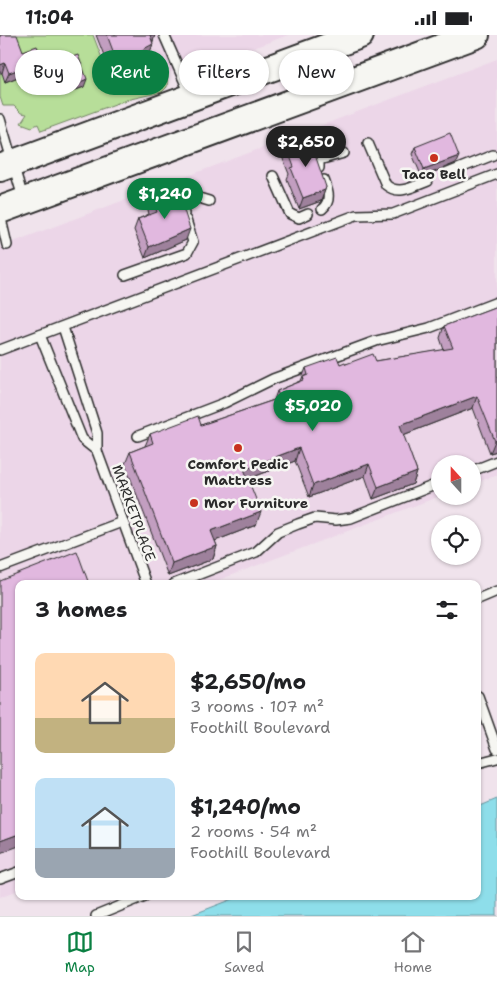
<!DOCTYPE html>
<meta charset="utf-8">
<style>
:root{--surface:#fff;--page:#f6f6f6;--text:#202124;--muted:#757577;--line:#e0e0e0;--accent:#0b8043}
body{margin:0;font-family:"Shantell Sans",sans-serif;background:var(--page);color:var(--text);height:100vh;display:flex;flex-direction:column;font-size:19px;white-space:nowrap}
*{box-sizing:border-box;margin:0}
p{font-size:16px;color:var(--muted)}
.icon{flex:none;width:28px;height:28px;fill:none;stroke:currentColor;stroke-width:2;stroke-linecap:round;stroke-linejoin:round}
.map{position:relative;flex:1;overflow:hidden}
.side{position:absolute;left:15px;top:545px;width:466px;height:320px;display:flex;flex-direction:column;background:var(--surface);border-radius:10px;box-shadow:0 1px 4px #0004}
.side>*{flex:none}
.banner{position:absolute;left:15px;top:15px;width:468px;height:45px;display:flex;gap:10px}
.needle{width:32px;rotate:339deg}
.fabs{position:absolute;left:431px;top:420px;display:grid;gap:10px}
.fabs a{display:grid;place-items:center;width:50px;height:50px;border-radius:50%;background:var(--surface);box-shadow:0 1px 4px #0004;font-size:25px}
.price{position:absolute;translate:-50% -42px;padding:0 11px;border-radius:18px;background:var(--accent);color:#fff;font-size:16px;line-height:32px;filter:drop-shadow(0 1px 2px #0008)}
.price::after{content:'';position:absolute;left:50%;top:30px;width:15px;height:11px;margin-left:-8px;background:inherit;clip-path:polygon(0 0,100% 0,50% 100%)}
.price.selected{background:#222;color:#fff}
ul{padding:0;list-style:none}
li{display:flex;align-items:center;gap:15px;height:125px;padding:0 20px}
li span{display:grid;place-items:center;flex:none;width:140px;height:100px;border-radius:10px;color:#555}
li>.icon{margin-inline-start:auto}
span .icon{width:60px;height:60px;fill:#fffc;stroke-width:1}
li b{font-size:21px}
h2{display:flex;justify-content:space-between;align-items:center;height:60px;padding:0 20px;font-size:21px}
.chip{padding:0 18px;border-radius:22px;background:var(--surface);box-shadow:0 1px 4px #0004;font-size:18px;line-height:45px}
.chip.selected{background:var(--accent);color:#fff}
.status{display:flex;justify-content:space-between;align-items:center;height:35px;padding:0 25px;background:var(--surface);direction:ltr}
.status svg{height:14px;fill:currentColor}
.dock{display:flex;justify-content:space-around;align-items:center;height:70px;border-top:1px solid var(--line);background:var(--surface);font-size:14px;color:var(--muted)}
.dock a{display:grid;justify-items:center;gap:2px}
.dock .selected{color:var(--accent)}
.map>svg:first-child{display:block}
.built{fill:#ecd6e8}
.green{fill:#b7de99;stroke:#718462}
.water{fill:#8edeea;stroke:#66969e}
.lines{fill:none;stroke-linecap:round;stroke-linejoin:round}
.lane-casing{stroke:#2b2b2b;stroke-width:12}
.primary-casing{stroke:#2b2b2b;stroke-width:30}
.lane{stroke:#f6f6f2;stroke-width:9}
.primary{stroke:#f6f6f2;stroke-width:26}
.wall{fill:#c29ec0;stroke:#2b2b2b}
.shaded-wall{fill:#9e819c;stroke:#2b2b2b}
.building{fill:#e1b8df;stroke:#2b2b2b}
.poi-dot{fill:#c8321e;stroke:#f6f6f2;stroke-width:2}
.labels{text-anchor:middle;stroke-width:5;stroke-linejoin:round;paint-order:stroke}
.poi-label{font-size:14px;font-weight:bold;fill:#2b2b2b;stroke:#f6f6f2}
.street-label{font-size:14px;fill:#2b2b2b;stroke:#f6f6f2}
</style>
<div class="status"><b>11:04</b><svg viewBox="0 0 49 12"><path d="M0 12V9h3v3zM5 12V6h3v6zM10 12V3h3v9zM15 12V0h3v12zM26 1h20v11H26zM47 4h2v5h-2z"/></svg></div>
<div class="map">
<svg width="497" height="881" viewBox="0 0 497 881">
<rect width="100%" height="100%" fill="#f0e3ec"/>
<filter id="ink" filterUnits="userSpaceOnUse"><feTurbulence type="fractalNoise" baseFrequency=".02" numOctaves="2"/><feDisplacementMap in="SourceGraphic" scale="10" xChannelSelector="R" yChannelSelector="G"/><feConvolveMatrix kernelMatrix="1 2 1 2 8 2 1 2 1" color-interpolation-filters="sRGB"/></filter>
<g filter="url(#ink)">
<!-- built -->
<g class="built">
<polygon points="94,0 288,0 211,29 195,28 115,57"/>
<polygon points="497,24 497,440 473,449 472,429 440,429 440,461 208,549 19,549 19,855 0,862 0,212"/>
</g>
<!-- green -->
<polygon class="green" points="0,0 93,0 115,57 168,37 167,52 162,57 126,65 41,96 38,89 32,92 21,88 27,79 21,78 14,71 3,71 0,62"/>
<!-- water -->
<polygon class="water" points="497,764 497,881 189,881 241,861 478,861 478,772"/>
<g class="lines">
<!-- lane casing -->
<g class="lane-casing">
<g id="lane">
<polyline points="164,0 190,59"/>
<polyline points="0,84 23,163"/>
<path d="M368,108l18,42c13,11 28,1 42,-4"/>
<polyline points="319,133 319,125 344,118"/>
<polyline points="448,138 493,120"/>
<polyline points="273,141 290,179 299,183 308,179"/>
<path d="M322,174c10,-8 6,-18 2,-29"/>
<polyline points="0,179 7,210"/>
<polyline points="184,179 183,173 187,166 199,163 209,166"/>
<polyline points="125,240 187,218 193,207 186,185"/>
<polyline points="63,292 97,398 97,416 146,549"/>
<polyline points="40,300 82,404 97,416"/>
<polyline points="0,315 356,180 393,179 497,139"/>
<polyline points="138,401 224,368 273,344 376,306 429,293 497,267"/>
<polyline points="472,436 497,426"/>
<polyline points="0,533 122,487"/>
<polyline points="174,549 256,517 278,497 298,489 315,483 336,485 351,483 440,448"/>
<polyline points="478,564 497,556"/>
<polyline points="478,661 497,714"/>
<polyline points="478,728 497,723"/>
<polyline points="0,844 19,837"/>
<polyline points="96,881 145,861"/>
</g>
</g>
<!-- primary casing -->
<g class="primary-casing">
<g id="primary">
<polyline points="0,133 360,0"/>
<polyline points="0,175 476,0"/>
</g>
</g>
<!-- lane -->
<use href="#lane" class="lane"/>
<!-- primary -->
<use href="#primary" class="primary"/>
</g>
<!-- wall -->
<g class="wall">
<polygon points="0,0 23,16 43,25 39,34 5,47 2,38"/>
<polygon points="96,0 155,0 148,23 124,36 123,33 111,38"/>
<polygon points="66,24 84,52 73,56 64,32"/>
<polygon points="291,106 326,152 321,166 299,174 287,144 289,139 283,124 287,113 289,112"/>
<polygon points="415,112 456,128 422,142 412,119"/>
<polygon points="152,164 186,205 145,223 134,195 138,184 149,179 148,175"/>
<polygon points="497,271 497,416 490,418 473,373 403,400 417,437 413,449 373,464 365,441 309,462 295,426 248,444 256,490 215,506 217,511 213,524 168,541 125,429 130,417 145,411 150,399 201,390 274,365 277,356 301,346 306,333 340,329 346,329 376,326 444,315 440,303 444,291"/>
</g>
<!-- shaded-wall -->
<g class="shaded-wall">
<polygon points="150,0 155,0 151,10 153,9 148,23 124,36 129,22"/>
<polygon points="128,19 123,33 111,38 116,24"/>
<polygon points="43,25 39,34 5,47 9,38"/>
<polygon points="5,28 2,38 0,38 0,30"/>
<polygon points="87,44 84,52 73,56 76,49"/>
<polygon points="459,121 456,128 422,142 424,134"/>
<polygon points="325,155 321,166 299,174 303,163"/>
<polygon points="190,194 186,205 145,223 149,212"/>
<polygon points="477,361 473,373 395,403 400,390"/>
<polygon points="497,405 497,416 490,418 495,406"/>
<polygon points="299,413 295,426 240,447 244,434"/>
<polygon points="369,429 365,441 309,462 313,450"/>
<polygon points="417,437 413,449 373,464 378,452"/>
<polygon points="261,477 256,490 207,509 211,496"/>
<polygon points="217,511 213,524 168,541 172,528"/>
<polygon points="19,799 19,811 0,818 0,806"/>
</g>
<!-- building -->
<g class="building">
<polygon points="0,0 17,0 23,16 37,11 43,25 9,38 5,28 0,30"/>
<polygon points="107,0 150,0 153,9 129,22 128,19 116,24"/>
<polygon points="78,20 87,44 76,49 66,24"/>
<polygon points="450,98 459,121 424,134 415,112"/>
<polygon points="302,102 304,107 310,105 326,152 325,155 303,163 291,133 294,132 287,113 293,111 291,106"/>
<polygon points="178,157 190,194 149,212 138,184 157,177 152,164"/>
<polygon points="497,271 497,405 495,406 477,361 400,390 417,437 378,452 369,429 313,450 299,413 244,434 261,477 211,496 217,511 172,528 130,417 153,408 150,399 198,381 201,390 280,363 277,356 304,345 303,342 308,340 306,333 337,322 340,329 345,327 346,329 373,319 376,326 453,313 444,291"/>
<polygon points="77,516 89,549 19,549 19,799 0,806 0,546"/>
</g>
</g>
<!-- markers -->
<g class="poi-dot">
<circle cx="434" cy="123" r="5"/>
<circle cx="238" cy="413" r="5"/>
<circle cx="194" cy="468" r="5"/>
</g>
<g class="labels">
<!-- poi labels -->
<g class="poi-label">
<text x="434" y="144">Taco Bell</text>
<text x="238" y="434">Comfort Pedic<tspan x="238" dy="16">Mattress</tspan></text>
<text x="204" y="473" text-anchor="start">Mor Furniture</text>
</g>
<!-- street labels -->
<g class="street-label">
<text transform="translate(134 478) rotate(70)" y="5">MARKETPLACE</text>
</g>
</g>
</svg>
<div class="fabs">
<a><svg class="needle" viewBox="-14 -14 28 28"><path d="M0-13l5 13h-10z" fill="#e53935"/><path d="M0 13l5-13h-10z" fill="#757577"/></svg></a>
<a><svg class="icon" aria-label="locate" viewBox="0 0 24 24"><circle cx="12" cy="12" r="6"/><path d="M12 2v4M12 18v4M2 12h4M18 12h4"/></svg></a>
</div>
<b class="price selected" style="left:306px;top:133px">$2,650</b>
<b class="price" style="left:165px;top:185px">$1,240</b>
<b class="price" style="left:313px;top:397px">$5,020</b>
<div class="banner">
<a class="chip">Buy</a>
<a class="chip selected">Rent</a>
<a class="chip">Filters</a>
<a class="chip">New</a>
</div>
<section class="side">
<h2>3 homes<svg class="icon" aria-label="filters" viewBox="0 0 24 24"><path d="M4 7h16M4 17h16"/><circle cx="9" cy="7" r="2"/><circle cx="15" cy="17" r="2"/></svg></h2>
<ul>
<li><span style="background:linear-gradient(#ffd9b3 65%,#c2b280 0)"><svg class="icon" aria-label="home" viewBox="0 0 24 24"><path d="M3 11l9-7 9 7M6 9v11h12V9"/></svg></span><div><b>$2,650/mo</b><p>3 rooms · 107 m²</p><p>Foothill Boulevard</p></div></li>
<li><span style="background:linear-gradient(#bfe0f5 70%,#9aa5b1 0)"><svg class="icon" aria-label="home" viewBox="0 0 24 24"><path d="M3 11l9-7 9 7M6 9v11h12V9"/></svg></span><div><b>$1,240/mo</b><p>2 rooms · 54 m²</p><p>Foothill Boulevard</p></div></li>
</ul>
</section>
</div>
<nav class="dock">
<a class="selected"><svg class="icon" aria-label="map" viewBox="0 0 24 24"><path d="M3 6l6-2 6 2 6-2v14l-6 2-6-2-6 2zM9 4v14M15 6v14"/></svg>Map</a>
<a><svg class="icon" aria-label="saved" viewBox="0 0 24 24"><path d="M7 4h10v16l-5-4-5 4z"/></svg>Saved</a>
<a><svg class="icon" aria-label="home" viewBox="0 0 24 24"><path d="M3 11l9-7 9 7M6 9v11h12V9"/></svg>Home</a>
</nav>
